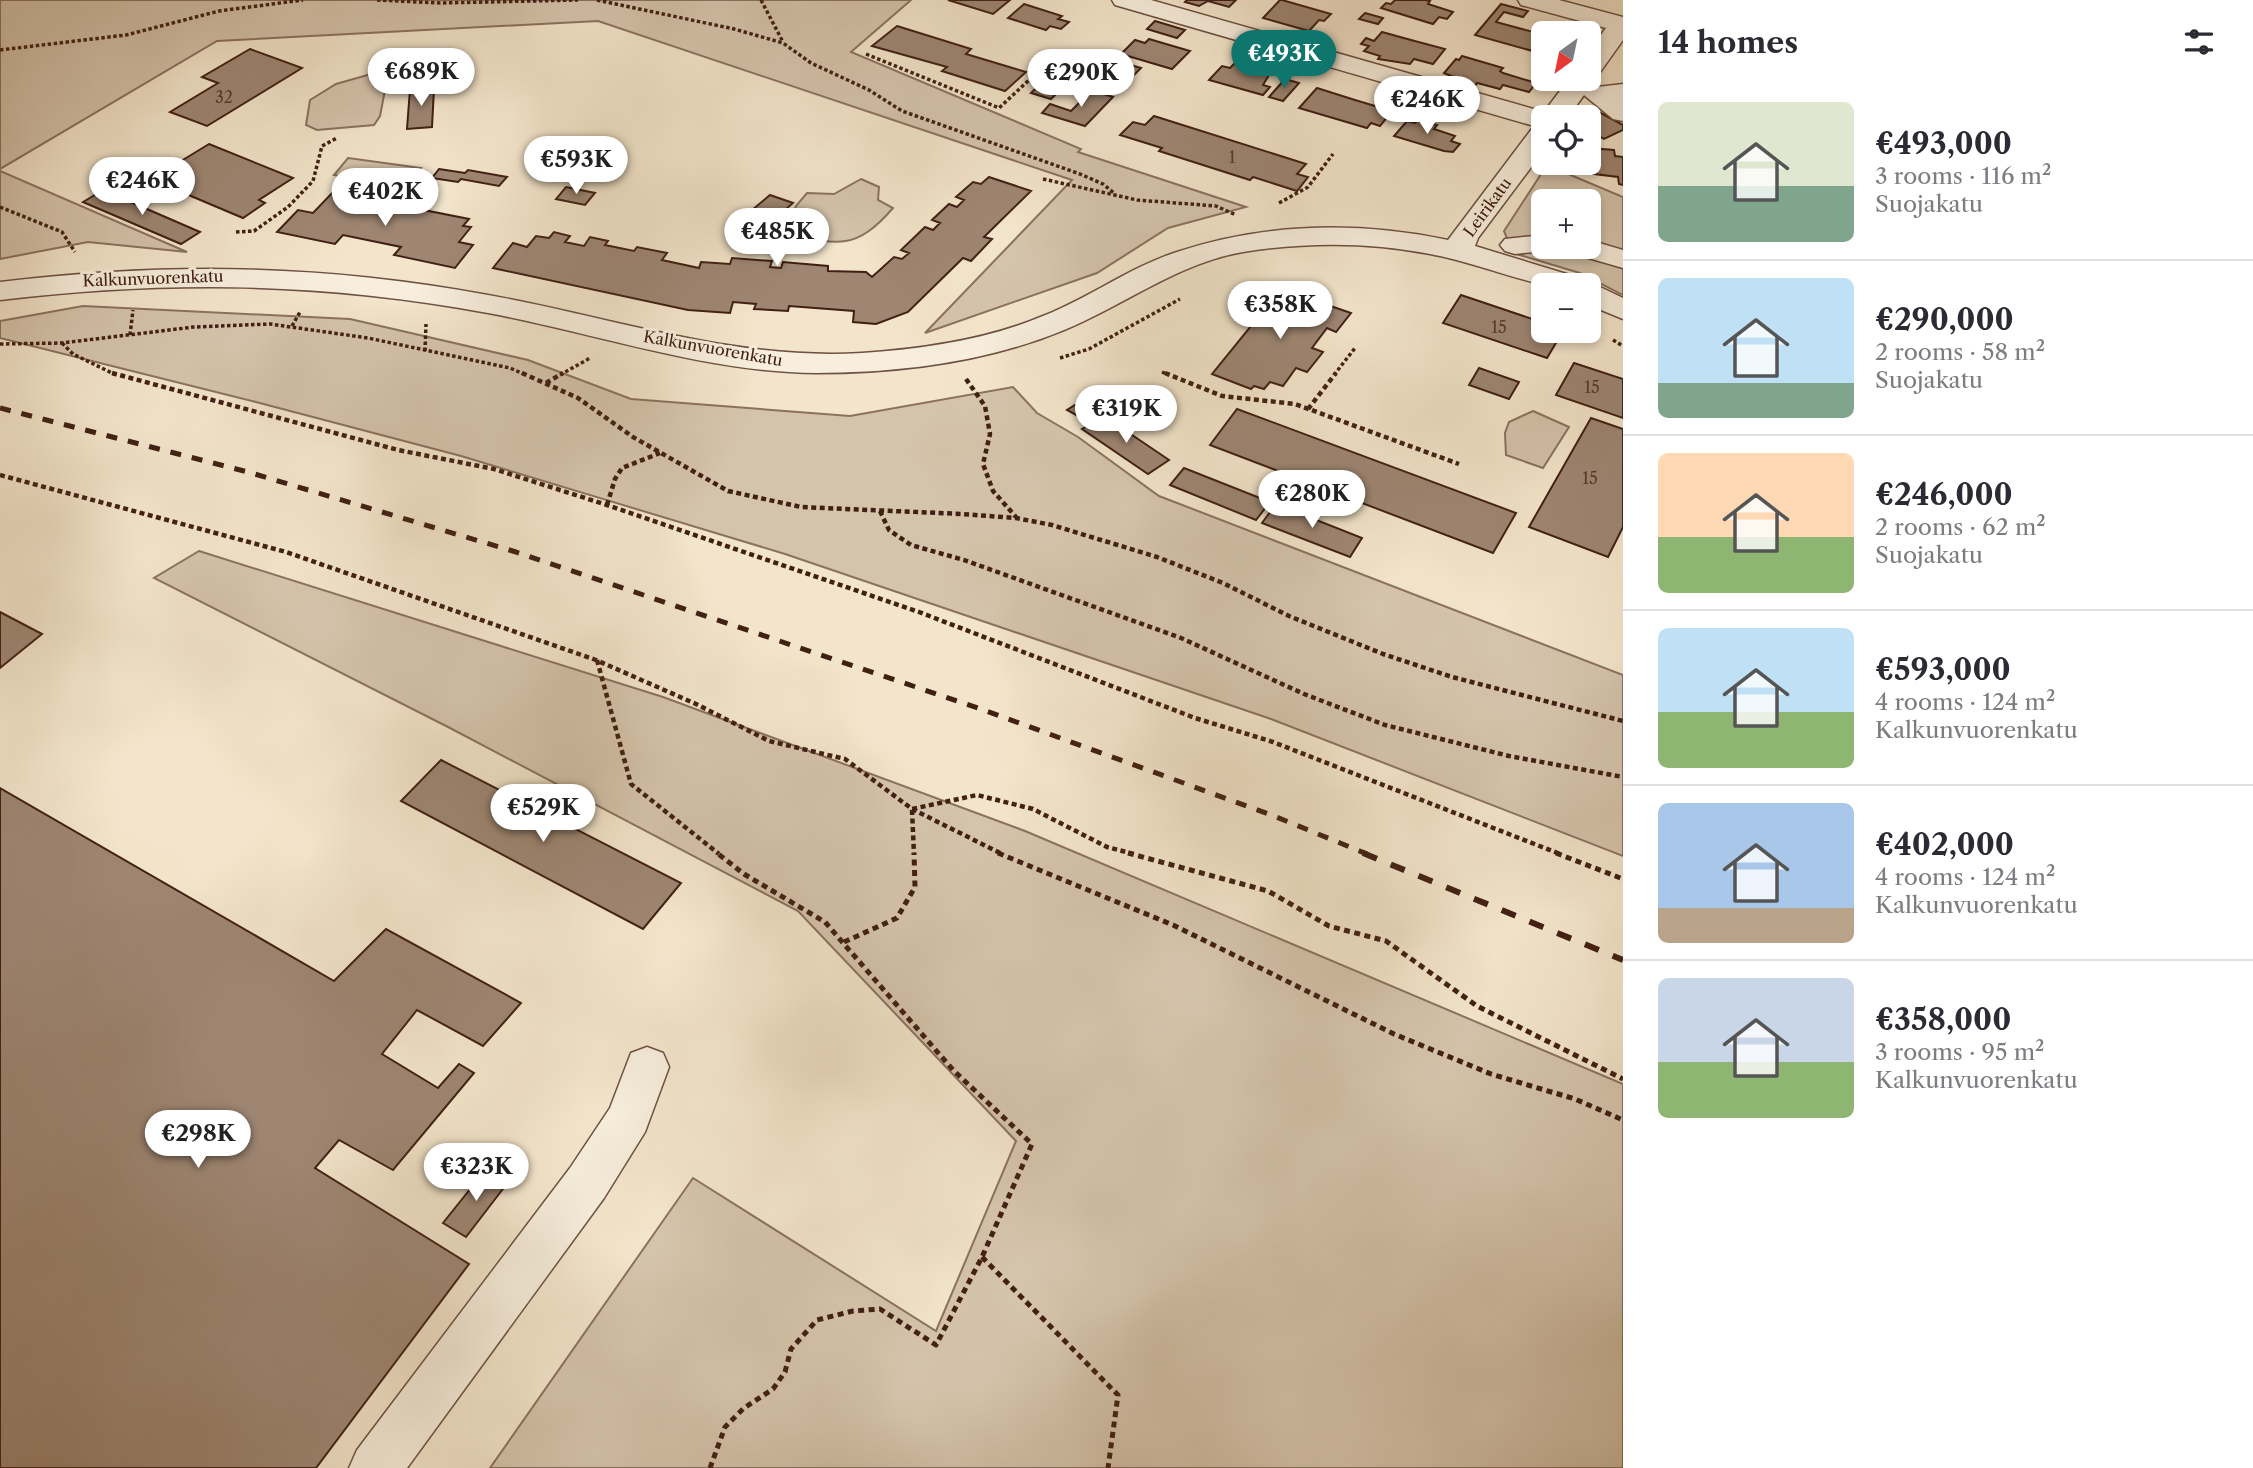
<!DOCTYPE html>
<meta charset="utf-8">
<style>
:root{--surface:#fff;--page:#f2f2f3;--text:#2b2b33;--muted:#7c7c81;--line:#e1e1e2;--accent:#0f766e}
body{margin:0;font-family:"Libre Caslon Text",serif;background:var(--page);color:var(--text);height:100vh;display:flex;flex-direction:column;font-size:26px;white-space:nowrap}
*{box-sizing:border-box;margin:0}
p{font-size:23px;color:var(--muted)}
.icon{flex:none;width:38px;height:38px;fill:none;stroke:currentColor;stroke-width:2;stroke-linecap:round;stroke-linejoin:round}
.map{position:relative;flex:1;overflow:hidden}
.sheet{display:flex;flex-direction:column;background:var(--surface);width:630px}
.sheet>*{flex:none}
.needle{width:46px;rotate:213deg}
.fabs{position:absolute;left:1531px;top:21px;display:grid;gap:14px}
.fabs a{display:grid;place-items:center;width:70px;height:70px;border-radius:10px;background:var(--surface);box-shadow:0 4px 10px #0003;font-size:35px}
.price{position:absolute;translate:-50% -60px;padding:0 16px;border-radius:24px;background:#fff;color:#222;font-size:23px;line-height:46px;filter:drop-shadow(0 2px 4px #0008)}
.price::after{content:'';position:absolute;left:50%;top:42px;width:21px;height:16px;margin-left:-10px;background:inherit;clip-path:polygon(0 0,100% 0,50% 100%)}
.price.active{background:var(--accent);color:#fff}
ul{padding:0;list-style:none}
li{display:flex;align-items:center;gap:21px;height:175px;padding:0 35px}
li+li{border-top:2px solid var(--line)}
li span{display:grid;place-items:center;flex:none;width:196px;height:140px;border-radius:10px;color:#555}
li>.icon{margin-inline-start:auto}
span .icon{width:84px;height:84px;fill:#fffc;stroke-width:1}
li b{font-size:30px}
h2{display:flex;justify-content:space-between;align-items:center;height:84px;padding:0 35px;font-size:30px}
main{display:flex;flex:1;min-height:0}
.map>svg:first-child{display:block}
.green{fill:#d5c4ac;stroke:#8b7260;stroke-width:2;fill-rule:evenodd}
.building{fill:#9e8673;stroke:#412014;stroke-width:2}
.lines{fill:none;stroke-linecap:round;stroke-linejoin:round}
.minor-casing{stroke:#6e5142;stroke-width:3}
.path-far2{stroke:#412014;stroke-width:3.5;stroke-dasharray:3.5 2.5;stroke-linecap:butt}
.path-far1{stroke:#412014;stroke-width:4.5;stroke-dasharray:5 3.5;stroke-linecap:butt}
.path{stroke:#412014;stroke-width:5;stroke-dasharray:6 4.5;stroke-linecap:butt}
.minor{fill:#f7eedd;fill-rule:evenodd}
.rail-far1{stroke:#412014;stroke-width:5;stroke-dasharray:11 11;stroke-linecap:butt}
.rail{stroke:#412014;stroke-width:6;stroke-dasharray:15 15;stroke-linecap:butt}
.labels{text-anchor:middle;stroke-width:6;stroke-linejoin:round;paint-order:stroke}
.number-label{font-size:16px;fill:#583a2c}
.far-street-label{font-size:16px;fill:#412014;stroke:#f7eedd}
</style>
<main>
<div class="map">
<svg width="1623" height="1468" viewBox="0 0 1623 1468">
<rect width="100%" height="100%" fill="#f3e5cb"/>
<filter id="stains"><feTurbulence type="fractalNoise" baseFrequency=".00286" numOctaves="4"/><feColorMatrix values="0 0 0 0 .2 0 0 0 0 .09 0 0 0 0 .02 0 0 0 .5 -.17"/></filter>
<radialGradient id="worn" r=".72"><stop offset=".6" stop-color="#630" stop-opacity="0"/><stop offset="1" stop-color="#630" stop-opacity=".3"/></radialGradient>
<!-- green -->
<g class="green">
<polygon points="0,0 911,0 851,52 1081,149 1078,152 1246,207 1168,228 1097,273 925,333 1072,180 598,21 217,41 0,169"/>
<polygon points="371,74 394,75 385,90 380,116 374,125 317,130 306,125 310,100 336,84"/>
<polygon points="348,158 421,168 406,187 334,175"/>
<path d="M1547,165l76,32v98l-43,-22 -67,-20 -9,-22zM1544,201h45v46h-45z"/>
<polygon points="0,171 187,252 88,242 0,259"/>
<path d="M861,179l18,8 -1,13 15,8c-38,44 -57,37 -108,24l11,-26 11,-13 27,1z"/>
<polygon points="83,306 350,319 528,360 631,399 850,416 1013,387 1037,413 1078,437 1159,496 1623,675 1623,856 1271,719 785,554 461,456 256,402 0,338 0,321"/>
<polygon points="1533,411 1569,427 1543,468 1506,455 1505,433 1509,422"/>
<polygon points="199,551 663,697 1025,831 1623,1084 1623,1468 490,1468 693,1178 936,1331 1016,1141 798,911 450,728 154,578"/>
</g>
<!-- building -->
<g class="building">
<polygon points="948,0 1010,0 993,14"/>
<polygon points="1187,0 1236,0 1229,7 1208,1 1199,6 1185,2"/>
<polygon points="1280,0 1282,0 1331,14 1324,21 1319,20 1309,31 1263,18"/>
<polygon points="1395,0 1425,0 1430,1 1428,4 1453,12 1447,19 1439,17 1433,24 1381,8 1386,3 1391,4"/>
<polygon points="1024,4 1062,16 1058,19 1069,22 1061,29 1050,26 1046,30 1008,18"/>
<polygon points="1501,4 1528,11 1523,17 1504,12 1496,22 1544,35 1544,41 1536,52 1475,35"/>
<polygon points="1365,13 1383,18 1378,24 1359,19"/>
<polygon points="1155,21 1185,30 1177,38 1147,29"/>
<polygon points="897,26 971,49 966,54 1026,72 1005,91 942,71 947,67 872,46"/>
<polygon points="1382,32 1411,40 1445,49 1433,64 1414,59 1410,64 1378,59 1380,56 1364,51 1369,46 1361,44 1366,38 1374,41"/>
<polygon points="1149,39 1190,51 1172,69 1121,54 1135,40 1145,43"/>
<polygon points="250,49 302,68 207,126 170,112 218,83 202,77"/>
<polygon points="1462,56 1503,68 1500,71 1503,73 1536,83 1529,92 1503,85 1500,89 1477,83 1475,86 1444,73 1456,59 1459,60"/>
<polygon points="1117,61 1141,68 1129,80 1105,74"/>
<polygon points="1236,62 1269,75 1263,85 1270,87 1263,95 1209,80 1222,66 1230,68"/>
<polygon points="1054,70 1074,76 1051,99 1031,93"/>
<polygon points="1285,79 1299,83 1283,101 1269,97"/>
<polygon points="434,88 432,127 407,129 410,89"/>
<polygon points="1317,88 1355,100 1392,111 1380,126 1371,123 1367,128 1299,108"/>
<polygon points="1092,90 1113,97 1085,126 1042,113 1050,104 1071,111"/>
<polygon points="1599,112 1623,125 1623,130 1604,139 1589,131 1589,117 1586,117"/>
<polygon points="1154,116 1306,164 1297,174 1308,177 1297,191 1253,177 1250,180 1159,151 1162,148 1120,135 1133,122 1145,125"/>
<polygon points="1418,120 1437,125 1434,129 1455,136 1451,141 1460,144 1453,152 1444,151 1394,136 1407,121 1415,123"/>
<polygon points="209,144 293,178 259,200 265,203 243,218 146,177 168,164 173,166"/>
<polygon points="1590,148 1614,150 1615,156 1623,157 1623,185 1619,184 1618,177 1578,172 1577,164 1571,163 1589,163"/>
<polygon points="439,169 465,173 468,170 507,177 499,186 461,179 458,182 432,178"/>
<polygon points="989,177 1031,191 984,237 992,239 971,261 963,258 908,312 876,324 853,322 854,311 789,306 788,311 754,309 756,304 733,302 730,313 688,310 493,268 513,243 527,247 536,236 549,238 554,232 570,236 565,242 584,246 590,237 608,241 605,245 634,251 637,247 667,253 662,260 699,268 701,262 730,264 732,258 772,261 770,267 781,268 783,262 828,266 828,271 866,272 872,277 894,257 902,259 909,253 901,250 925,227 933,230 940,223 932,220 949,204 957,207 964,200 956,197 973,182 981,184"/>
<polygon points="566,187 595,193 585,205 556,199"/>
<polygon points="103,190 200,232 181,244 83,202"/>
<polygon points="333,192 469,219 463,226 471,227 459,242 473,245 455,268 394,255 401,247 343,235 335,244 277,232 298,210 313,213"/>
<polygon points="770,195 793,203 762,230 739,221"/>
<polygon points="1281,289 1351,313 1336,332 1327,328 1312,348 1323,352 1307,372 1296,368 1283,386 1270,382 1264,389 1254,386 1251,389 1212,374"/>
<polygon points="1461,295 1544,323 1544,331 1563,331 1547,358 1443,323"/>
<polygon points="1574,363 1623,379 1623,418 1556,395"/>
<polygon points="1479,368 1519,382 1509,399 1469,385"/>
<polygon points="1075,405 1086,411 1078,416 1067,410"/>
<polygon points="1237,409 1516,513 1493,553 1210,445"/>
<polygon points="1104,416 1169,460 1148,474 1082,429"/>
<polygon points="1591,418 1623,429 1623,527 1608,557 1529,527"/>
<polygon points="1184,468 1270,502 1256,520 1170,485"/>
<polygon points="1276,504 1362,538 1350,557 1262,523"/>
<polygon points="0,612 42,634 0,668"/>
<polygon points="441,760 681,883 643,929 401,801"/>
<polygon points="0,788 334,981 386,929 521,1003 483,1046 417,1010 382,1054 438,1088 459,1064 474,1073 393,1170 339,1140 315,1168 469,1264 316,1468 0,1468"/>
<polygon points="487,1168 509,1181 466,1237 443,1223"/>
</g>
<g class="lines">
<!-- minor casing -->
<g class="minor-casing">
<g id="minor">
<path d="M1112,0h39l393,112 25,-33h20v-28l17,-23 -85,-23 -3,-5h41l64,17v23l-25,35 -5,1 2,3 -6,9 34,-4v37l-10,-2 -29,-24 -16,22h-24v33l-66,88 -3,8 108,33 4,5 13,3 23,11v21l-34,-14v-20c-16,0 -34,3 -49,-1 -37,-9 -72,-23 -110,-30 -62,-12 -124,-12 -187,-2 -65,11 -118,53 -179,78 -77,32 -165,43 -248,43 -111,-1 -220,-40 -328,-60 -165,-31 -322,-33 -488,-13v-18c166,-20 323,-18 488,13 124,22 246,66 374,58 61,-4 124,-13 181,-37 46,-18 87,-49 134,-64 89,-29 180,-31 271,-12l86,-114 -419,-121z"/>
<polygon points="1544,235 1544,247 1557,247 1554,250 1515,254 1505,251 1500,245 1505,239"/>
<polygon points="1589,240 1623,250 1623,268 1571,253 1566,247 1589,247"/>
<polygon points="647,1047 663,1053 669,1067 645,1132 604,1198 407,1468 349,1468 357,1450 570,1168 610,1108 631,1053"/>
</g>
</g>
<!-- path-far2 -->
<g class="path-far2">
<polyline points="377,0 440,3 578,0"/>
<polyline points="597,0 734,29 783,43 811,63 869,90 902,111 1080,174 1103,184 1114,193"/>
<polyline points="761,0 783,42"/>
<polyline points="0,50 126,35 219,11 303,0"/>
<polyline points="866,54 999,108 1058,53 1094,52"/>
<polyline points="1043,179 1137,200 1216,206 1236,215"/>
<polyline points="1279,203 1308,187 1333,154"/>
<polyline points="0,207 62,232 75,252"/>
<polyline points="236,232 254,231 288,207 313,181 322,146 337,138"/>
<polyline points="292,326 300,312"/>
<polyline points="130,335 133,310"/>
<polyline points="1613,340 1623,346"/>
<polyline points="62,343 73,354 116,375"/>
<polyline points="0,344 62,343 194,327 270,324 368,338 510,368 526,375"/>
<polyline points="425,351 426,324"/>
<polyline points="1060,358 1089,349 1180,299"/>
<polyline points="1162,372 1169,375"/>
<polyline points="560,375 590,358"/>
<polyline points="1334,375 1355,348"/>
</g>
<!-- path-far1 -->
<g class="path-far1">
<polyline points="112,373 398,450 494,469 607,505 919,612 1195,718 1273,742 1560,854"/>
<polyline points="522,373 578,398 633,437 728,491 801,507 962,514 1016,518 1052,525 1157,557 1223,583 1289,616 1383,654 1452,677 1623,721"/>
<polyline points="1165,373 1222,396 1295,404 1459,464"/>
<polyline points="966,379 985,406 990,434 983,464 993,491 1016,517"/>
<polyline points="546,383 563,373"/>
<polyline points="1308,409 1336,373"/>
<polyline points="0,475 286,552 596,660 696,704 769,741 845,759 912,809 977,795 1033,809 1107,847 1134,854"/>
<polyline points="607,505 615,479 622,468 660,453"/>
<polyline points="880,511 889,530 911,545 964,560 1181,638 1304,694 1385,725 1509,756 1623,777"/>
<polyline points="597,660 631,784 719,854"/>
<polyline points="912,809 1002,854"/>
<polyline points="912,810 914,854"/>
</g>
<!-- path -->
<g class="path">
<polyline points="998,853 1173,925 1394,1034 1491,1074 1575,1099 1623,1120"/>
<polyline points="1128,853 1268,891 1329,926 1386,941 1477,1006 1623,1079"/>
<polyline points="1556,853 1623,879"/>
<polyline points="844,942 897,918 915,887 914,853"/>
<polyline points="982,1257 1118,1395 1108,1468"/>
<polyline points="710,1468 725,1427 744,1408 773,1389 785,1372 791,1349 817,1320 853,1311 880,1309 936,1345 982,1257 1032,1144 953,1070 825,922 744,874 717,853"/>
</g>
<!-- minor -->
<use href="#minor" class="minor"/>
<!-- rail-far1 -->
<polyline class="rail-far1" points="0,408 248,472 516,552 978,708 1274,816 1367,854"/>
<!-- rail -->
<polyline class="rail" points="1363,853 1623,960"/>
</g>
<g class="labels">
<!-- number labels -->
<g class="number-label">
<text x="224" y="103">32</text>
<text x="1232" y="163">1</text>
<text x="1499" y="333">15</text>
<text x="1592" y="393">15</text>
<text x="1590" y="484">15</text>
</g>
<!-- far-street labels -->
<g class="far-street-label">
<text transform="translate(1487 207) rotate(-54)" y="6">Leirikatu</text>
<text transform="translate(153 278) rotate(-2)" y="6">Kalkunvuorenkatu</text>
<text transform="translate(713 348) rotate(10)" y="6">Kalkunvuorenkatu</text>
</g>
</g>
<rect width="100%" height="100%" filter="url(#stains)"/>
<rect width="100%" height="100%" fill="url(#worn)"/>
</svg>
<div class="fabs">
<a><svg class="needle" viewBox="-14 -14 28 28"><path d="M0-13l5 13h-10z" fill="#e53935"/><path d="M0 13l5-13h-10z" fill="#7c7c81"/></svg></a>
<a><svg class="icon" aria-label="locate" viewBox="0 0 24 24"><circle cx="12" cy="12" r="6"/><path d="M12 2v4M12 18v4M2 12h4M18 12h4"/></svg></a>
<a>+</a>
<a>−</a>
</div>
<b class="price active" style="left:1284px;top:90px">€493K</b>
<b class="price" style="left:421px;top:108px">€689K</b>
<b class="price" style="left:1081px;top:109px">€290K</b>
<b class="price" style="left:1427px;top:136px">€246K</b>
<b class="price" style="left:576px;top:196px">€593K</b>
<b class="price" style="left:142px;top:217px">€246K</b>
<b class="price" style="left:385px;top:228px">€402K</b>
<b class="price" style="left:777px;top:268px">€485K</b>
<b class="price" style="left:1280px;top:341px">€358K</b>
<b class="price" style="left:1126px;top:445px">€319K</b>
<b class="price" style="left:1312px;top:530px">€280K</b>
<b class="price" style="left:543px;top:844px">€529K</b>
<b class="price" style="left:198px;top:1170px">€298K</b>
<b class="price" style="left:476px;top:1203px">€323K</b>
</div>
<section class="sheet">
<h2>14 homes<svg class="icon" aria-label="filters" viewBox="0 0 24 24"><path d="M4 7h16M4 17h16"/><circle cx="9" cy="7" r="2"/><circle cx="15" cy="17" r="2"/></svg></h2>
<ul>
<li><span style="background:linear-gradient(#dfe7d0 60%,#7fa58c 0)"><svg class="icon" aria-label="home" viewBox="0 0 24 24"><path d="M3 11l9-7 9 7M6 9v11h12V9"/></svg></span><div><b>€493,000</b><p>3 rooms · 116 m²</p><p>Suojakatu</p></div></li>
<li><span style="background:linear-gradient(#bfe0f5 75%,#7fa58c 0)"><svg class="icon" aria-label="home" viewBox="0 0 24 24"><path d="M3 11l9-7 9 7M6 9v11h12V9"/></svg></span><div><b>€290,000</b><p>2 rooms · 58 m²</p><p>Suojakatu</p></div></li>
<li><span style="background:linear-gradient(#ffd9b3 60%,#8fb573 0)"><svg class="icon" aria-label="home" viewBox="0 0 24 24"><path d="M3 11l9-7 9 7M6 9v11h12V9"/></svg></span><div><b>€246,000</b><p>2 rooms · 62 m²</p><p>Suojakatu</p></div></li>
<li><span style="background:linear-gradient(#bfe0f5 60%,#8fb573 0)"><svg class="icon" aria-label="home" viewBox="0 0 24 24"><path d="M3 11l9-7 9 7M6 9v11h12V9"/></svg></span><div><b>€593,000</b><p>4 rooms · 124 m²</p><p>Kalkunvuorenkatu</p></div></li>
<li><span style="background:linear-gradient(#a9c7e8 75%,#b9a48a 0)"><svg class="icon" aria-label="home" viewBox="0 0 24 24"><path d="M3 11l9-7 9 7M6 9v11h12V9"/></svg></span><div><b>€402,000</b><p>4 rooms · 124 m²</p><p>Kalkunvuorenkatu</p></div></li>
<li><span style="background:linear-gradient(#c9d6e8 60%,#8fb573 0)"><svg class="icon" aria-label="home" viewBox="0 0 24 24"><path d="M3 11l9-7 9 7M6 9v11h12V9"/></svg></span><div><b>€358,000</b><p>3 rooms · 95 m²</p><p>Kalkunvuorenkatu</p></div></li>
</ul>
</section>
</main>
